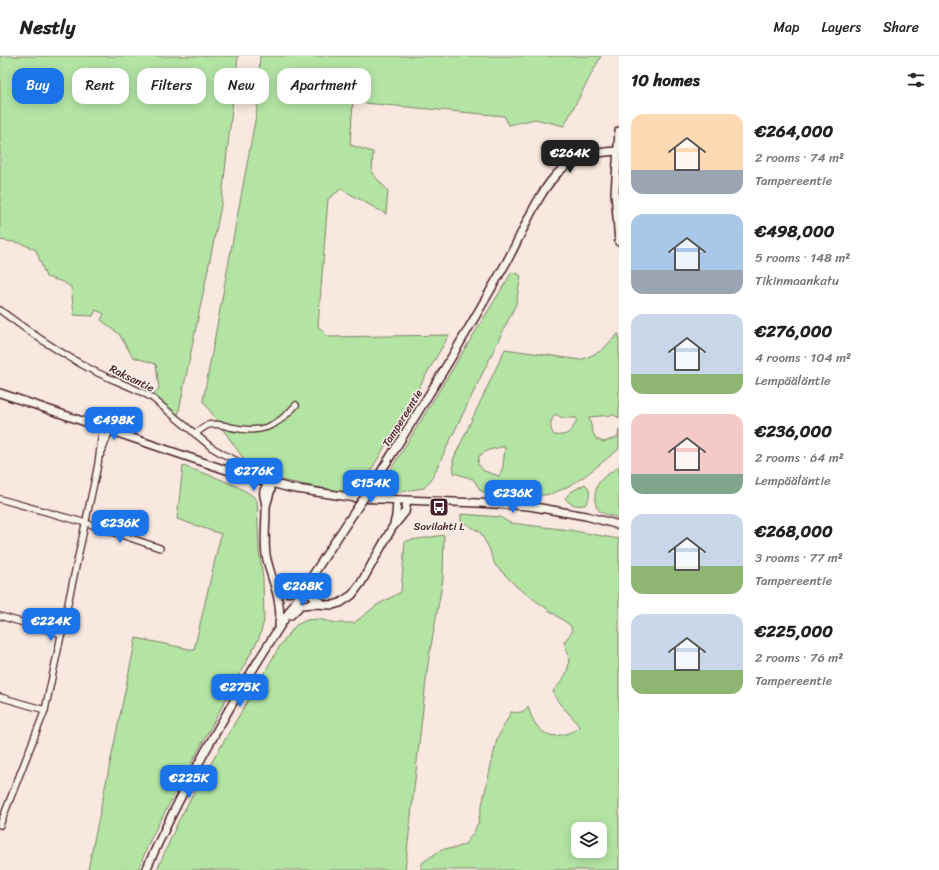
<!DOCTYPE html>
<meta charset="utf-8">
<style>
:root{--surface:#fff;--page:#f2f2f2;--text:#222;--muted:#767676;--line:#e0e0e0;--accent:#1a73e8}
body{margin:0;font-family:Sriracha,sans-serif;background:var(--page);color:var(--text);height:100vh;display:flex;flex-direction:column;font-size:15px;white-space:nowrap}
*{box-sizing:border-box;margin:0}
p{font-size:13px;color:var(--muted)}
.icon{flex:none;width:22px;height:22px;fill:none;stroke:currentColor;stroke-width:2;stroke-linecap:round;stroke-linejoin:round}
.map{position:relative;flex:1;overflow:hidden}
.details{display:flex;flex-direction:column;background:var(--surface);width:320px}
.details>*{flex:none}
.hud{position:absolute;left:12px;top:12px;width:380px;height:36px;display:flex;gap:8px}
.buttons{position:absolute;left:571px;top:766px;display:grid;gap:8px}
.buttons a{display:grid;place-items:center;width:36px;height:36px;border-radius:8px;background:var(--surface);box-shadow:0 2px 10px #0003;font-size:20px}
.price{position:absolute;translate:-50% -34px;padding:0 9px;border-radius:8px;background:var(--accent);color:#fff;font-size:13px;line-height:26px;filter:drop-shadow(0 1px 2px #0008)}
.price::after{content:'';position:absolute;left:50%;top:24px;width:12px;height:9px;margin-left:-6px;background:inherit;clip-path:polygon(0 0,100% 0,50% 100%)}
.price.selected{background:#222;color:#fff}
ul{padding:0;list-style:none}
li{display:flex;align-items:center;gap:12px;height:100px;padding:0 12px}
li span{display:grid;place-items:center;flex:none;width:112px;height:80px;border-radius:12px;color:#555}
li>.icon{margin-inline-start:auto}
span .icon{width:48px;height:48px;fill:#fffc;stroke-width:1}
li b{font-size:17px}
h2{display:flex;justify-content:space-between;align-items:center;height:48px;padding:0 12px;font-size:17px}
.chip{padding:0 14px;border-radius:12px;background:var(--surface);box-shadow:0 2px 10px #0003;font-size:14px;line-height:36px}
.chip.selected{background:var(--accent);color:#fff}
header{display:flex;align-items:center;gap:24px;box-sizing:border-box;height:56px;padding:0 20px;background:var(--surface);border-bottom:1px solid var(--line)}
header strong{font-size:19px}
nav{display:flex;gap:22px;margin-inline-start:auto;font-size:14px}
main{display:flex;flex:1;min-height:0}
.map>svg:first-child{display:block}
.green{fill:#b3e4a4;stroke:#7e8268;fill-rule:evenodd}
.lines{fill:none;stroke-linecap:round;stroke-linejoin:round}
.minor-casing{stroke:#4a1f2b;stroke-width:8}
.major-casing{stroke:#4a1f2b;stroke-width:10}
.minor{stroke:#f7f3e8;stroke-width:5.5}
.major{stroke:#f7f3e8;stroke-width:7}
.major-bridge-casing{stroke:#4a1f2b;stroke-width:10;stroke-linecap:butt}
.major-bridge{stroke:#f7f3e8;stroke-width:7}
.labels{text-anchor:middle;stroke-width:3;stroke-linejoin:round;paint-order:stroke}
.street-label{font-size:11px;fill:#4a1f2b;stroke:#f7f3e8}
.poi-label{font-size:11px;fill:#4a1f2b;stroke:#f7f3e8}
</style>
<header>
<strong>Nestly</strong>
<nav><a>Map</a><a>Layers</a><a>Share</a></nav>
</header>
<main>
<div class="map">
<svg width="619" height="814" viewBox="0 0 619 814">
<rect width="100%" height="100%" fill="#f8e8df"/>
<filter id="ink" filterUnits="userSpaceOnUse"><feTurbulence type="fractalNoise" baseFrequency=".025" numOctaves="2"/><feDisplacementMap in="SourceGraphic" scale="8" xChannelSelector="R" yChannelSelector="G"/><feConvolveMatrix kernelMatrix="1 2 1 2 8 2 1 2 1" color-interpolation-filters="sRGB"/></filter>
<g filter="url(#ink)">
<!-- green -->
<g class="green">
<polygon points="0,0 238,0 221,150 177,364 151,341 159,332 156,308 133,301 119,278 101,264 104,258 96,254 93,260 74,259 71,231 63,226 46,221 36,194 20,187 0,184"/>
<polygon points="260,0 601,0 564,70 535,63 509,69 504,60 353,46 350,89 373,96 372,117 388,135 386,158 341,133 328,143 318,270 329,281 449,279 357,439 255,419 203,345 257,54"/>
<polygon points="512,216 518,218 521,220 516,248 431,424 424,432 397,436 383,437 380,433 385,423"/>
<path d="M618,278h1v84l-5,-3 -25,2 3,13 4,9 8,3 14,-5 1,-7v19c-21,16 -48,42 -75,46 -13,1 -27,-3 -39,-8l-15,6 -9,-2 -8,-12 -19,-6 -1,-13 52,-111 76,11 20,-9zM555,358l8,4h14c-3,12 -9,19 -23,17 -5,-8 -4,-13 1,-21zM501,391h4l-2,20 -4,9 -15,-5 -6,-7 1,-8 10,-6z"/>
<path d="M183,410c17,6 66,21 74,35l2,49 4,29 1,42 -5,17 -108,200 -13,32h-50l48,-232 58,12 27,-116 -44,-15z"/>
<path d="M619,410v52c-16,-4 -25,-5 -24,-23 1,-6 2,-11 6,-15 5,-5 12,-9 18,-14z"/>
<path d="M585,428c7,6 5,15 0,21 -9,1 -15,0 -20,-7l6,-6z"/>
<path d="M461,458l39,3 10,6 59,7 50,9v331h-198l1,-7 20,-14 14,-1 9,-4 8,-10 5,-11 19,-84 14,-27c8,1 13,1 17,-6 5,19 16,35 37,28 6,-2 10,-3 14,-7 -7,-14 -23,-22 -26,-36 11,-11 18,-22 15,-37 -1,-4 -3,-8 -4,-12l8,-10 -1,-6 -53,-38 -23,-23 -6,-17 -9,-16 -19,-11zM578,773h22v22h-22z"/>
<polygon points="444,479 443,523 428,607 405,814 157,814 178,766 193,738 281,588 296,569 307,564 318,563 337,567 354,567 377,549 401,536 405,485"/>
</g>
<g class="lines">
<!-- minor casing -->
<g class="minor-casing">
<g id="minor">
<path d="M0,254c29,22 60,43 92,60 19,10 40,16 59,27l60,50 12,7 38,19 3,2 5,8"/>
<path d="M195,378c4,-3 9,-7 13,-9 7,-2 15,0 22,2 30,7 46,1 66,-22"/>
<polyline points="101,398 110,374"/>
<polyline points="0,443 86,467 160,492"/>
<polyline points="0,560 62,578"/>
<polyline points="0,641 45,654"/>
<path d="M0,769l45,-115 52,-241c3,-14 3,-28 6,-41"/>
</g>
</g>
<!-- major casing -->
<g class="major-casing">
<g id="major">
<polyline points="619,75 615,137 619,186"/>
<polyline points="0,337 241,419 290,432 356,442 478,447 529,450 586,460 619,469"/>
<path d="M269,427c-10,11 -3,13 -3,25 0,16 -2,31 0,47 4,22 17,45 13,69"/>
<path d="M372,430c23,-37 47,-75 70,-113 22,-36 43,-73 64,-110 17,-30 31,-72 57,-95 14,-13 36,-16 54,-17"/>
<polyline points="266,450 271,433 269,427"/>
<polyline points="394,468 396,460 397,445"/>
<path d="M274,526c10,15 20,13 30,0"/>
<path d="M310,526c-3,10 3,17 12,21"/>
<polyline points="291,559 301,549 314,548 333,549 340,547 352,539 361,527 392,472 405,456 407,445"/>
<path d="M146,814c56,-127 132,-243 209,-359"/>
</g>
</g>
<!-- minor -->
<use href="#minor" class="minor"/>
<!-- major -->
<use href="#major" class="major"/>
<!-- major-bridge casing -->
<g class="major-bridge-casing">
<polyline id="major-bridge" points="355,455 372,430"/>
</g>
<!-- major-bridge -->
<use href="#major-bridge" class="major-bridge"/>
</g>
</g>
<!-- icons -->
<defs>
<g id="bus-square" transform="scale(1)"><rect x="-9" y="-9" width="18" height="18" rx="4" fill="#4a1f2b" stroke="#f7f3e8"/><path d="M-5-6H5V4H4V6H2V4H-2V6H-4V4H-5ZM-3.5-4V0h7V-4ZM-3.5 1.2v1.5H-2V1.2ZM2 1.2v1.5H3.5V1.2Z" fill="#fff"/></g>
</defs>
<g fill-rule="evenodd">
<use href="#bus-square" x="439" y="451"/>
</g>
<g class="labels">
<!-- street labels -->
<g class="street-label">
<text transform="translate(132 322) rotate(26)" y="4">Raksantie</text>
<text transform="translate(402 362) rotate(-58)" y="4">Tampereentie</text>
</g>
<!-- poi labels -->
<g class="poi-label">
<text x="439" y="474">Savilahti L</text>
</g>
</g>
</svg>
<div class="buttons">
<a><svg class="icon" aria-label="layers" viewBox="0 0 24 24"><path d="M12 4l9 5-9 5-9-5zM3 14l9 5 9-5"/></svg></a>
</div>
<b class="price selected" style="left:570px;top:118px">€264K</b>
<b class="price" style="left:114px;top:385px">€498K</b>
<b class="price" style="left:254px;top:436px">€276K</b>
<b class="price" style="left:371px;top:448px">€154K</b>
<b class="price" style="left:513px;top:458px">€236K</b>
<b class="price" style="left:120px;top:488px">€236K</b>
<b class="price" style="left:303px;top:551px">€268K</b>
<b class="price" style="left:51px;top:586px">€224K</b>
<b class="price" style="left:240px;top:652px">€275K</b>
<b class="price" style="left:189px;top:743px">€225K</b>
<div class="hud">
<a class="chip selected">Buy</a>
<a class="chip">Rent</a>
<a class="chip">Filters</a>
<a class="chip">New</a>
<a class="chip">Apartment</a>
</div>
</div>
<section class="details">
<h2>10 homes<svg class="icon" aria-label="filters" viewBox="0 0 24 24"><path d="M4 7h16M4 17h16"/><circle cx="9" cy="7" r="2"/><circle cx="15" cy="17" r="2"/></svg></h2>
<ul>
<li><span style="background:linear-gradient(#ffd9b3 70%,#9aa5b1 0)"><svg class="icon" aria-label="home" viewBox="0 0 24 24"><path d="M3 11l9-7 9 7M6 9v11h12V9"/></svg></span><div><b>€264,000</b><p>2 rooms · 74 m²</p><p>Tampereentie</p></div></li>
<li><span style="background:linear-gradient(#a9c7e8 70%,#9aa5b1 0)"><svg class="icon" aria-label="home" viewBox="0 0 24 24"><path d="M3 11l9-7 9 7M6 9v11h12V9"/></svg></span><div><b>€498,000</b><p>5 rooms · 148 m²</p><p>Tikinmaankatu</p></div></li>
<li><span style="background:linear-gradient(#c9d6e8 75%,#8fb573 0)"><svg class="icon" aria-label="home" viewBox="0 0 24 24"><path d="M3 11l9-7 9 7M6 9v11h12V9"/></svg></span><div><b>€276,000</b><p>4 rooms · 104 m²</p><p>Lempääläntie</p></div></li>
<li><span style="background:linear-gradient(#f6c9c9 75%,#7fa58c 0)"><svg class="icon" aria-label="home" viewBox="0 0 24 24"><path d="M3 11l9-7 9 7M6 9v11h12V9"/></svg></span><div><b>€236,000</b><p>2 rooms · 64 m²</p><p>Lempääläntie</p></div></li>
<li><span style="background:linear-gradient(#c9d6e8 65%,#8fb573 0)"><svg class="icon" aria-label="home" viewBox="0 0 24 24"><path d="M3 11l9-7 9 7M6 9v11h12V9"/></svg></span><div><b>€268,000</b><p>3 rooms · 77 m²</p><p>Tampereentie</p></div></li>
<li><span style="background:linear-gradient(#c9d6e8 70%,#8fb573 0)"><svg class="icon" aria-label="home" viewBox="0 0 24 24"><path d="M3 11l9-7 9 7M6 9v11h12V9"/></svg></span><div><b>€225,000</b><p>2 rooms · 76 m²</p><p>Tampereentie</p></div></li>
</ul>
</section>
</main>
